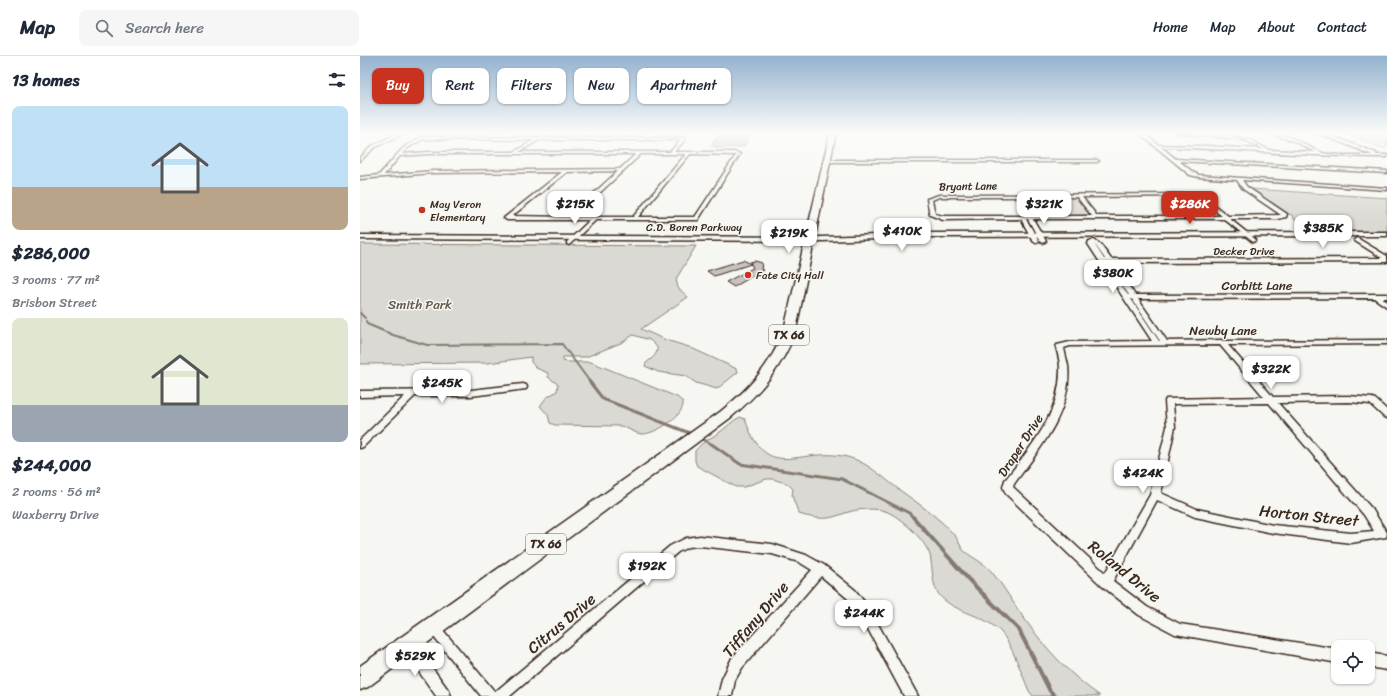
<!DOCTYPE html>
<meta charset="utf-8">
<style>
:root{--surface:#fff;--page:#f6f6f7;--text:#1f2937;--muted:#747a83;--line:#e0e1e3;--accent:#c8321e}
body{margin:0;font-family:Sriracha,sans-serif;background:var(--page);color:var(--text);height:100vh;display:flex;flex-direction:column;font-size:15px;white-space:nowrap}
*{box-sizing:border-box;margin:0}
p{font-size:13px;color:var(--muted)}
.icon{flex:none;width:22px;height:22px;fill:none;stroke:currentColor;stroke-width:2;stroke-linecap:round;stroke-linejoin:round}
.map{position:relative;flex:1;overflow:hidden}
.drawer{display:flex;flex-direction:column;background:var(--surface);width:360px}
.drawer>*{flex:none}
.top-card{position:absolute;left:12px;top:12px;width:380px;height:36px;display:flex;gap:8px}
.controls{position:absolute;left:971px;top:584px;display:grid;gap:8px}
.controls a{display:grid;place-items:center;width:44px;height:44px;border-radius:8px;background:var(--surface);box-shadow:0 1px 3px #0004;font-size:20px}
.price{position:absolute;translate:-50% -34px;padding:0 9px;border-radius:8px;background:#fff;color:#222;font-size:13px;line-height:26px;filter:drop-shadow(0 1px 2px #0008)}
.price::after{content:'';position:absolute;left:50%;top:24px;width:12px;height:9px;margin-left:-6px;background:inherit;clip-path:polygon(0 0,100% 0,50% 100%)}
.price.current{background:var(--accent);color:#fff}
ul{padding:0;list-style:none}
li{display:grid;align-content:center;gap:8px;height:212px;padding:0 12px}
li span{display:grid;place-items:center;height:124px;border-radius:8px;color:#555}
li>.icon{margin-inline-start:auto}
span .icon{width:72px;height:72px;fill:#fffc;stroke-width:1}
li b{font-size:17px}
h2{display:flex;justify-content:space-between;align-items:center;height:48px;padding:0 12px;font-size:17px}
.pill{padding:0 14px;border-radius:8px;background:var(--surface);box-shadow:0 1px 3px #0004;font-size:14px;line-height:36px}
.pill.current{background:var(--accent);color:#fff}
header{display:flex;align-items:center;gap:24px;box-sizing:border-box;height:56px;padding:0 20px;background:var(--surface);border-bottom:1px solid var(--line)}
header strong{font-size:19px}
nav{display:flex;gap:22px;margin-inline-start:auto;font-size:14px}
.search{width:280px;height:36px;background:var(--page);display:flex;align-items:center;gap:10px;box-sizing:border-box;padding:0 14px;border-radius:8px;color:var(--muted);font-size:15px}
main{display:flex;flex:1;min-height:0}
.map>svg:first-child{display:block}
.green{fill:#dad9d3;stroke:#8a8278}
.water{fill:#b6b0a9;stroke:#857a71}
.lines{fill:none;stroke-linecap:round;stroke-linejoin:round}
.stream-far2{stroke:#857a71;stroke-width:2}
.stream-far1{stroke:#857a71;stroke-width:3}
.stream{stroke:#857a71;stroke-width:4}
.building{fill:#c8c3be;stroke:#3b2a1e}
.minor-casing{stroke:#3b2a1e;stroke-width:3}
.tertiary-casing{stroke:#3b2a1e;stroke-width:3}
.primary-casing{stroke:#3b2a1e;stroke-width:3}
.minor{fill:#f6f6f2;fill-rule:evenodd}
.tertiary{fill:#f6f6f2;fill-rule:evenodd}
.primary{fill:#f6f6f2;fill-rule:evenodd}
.poi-dot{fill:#c8321e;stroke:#f6f6f2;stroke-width:1.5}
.labels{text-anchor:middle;stroke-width:3;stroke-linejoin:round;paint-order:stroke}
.far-street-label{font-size:11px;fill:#3b2a1e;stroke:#f6f6f2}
.far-poi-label{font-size:11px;fill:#3b2a1e;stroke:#f6f6f2;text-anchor:start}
.shield{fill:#f6f6f2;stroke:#73675e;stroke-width:1}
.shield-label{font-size:12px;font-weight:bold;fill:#3b2a1e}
.street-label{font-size:13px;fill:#3b2a1e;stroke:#f6f6f2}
.park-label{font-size:13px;fill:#63564b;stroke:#f6f6f2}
.near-street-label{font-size:16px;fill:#3b2a1e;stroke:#f6f6f2}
</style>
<header>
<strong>Map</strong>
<div class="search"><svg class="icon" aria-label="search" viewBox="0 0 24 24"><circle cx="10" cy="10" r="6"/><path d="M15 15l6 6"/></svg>Search here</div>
<nav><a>Home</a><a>Map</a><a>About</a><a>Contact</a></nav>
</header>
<main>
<section class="drawer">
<h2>13 homes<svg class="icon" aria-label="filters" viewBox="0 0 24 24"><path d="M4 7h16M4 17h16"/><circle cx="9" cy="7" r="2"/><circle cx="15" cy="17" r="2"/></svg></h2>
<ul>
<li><span style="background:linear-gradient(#bfe0f5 65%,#b9a48a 0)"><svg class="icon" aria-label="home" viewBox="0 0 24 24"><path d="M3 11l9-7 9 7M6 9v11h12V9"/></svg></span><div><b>$286,000</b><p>3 rooms · 77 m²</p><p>Brisbon Street</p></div></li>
<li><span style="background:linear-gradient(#dfe7d0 70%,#9aa5b1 0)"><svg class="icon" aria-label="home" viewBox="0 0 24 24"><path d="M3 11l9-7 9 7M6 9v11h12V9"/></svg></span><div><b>$244,000</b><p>2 rooms · 56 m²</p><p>Waxberry Drive</p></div></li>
</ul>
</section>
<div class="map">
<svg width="1027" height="640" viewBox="0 0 1027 640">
<rect width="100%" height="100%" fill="#f6f6f2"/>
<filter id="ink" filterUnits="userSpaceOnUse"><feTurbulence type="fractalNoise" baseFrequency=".025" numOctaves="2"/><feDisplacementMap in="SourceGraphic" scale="8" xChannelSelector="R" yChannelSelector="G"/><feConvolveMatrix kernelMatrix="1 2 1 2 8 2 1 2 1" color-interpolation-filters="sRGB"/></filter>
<g filter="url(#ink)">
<!-- green -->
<g class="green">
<polygon points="983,77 1027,77 1027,91 1023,92"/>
<polygon points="892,133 1027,142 1027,177 970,177 934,163 932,159 926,157"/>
<polygon points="683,141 715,141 730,159 694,160"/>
<path d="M0,188l336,2 -20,33 2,9 10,9 -47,32 25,11 23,7 48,22 1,3 -21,17 -21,-6 -10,-7 -28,-4 -13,-6 1,-3c5,-4 12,-8 11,-16l-7,-7 -17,-5 -10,7 -37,15h-23v4l4,1h24l86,35 6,5c2,14 -29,33 -42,32 -7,-1 -13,-6 -20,-8l-66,-1 -5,-2 -2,-8 -8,-9 6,-8 11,-7 1,-7 -10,-7v-4l-12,-5 -5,-6v-5l-43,6 -128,1z"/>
<path d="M380,361l5,2c22,64 51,29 97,37 23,3 41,22 59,35 18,13 40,28 54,45 4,4 5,11 9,15 9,7 20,12 27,20 13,15 23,34 35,50 21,29 45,55 74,75h-67l-4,-5c-7,-16 -17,-47 -29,-60 -4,-4 -12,-9 -18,-12 -14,-7 -31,-11 -42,-23 -9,-11 -7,-28 -10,-41 -5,-15 -30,-39 -45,-44 -9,-3 -24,-2 -33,0 -8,2 -16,6 -24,7 -10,1 -19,-1 -29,-4l-7,-18 1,-7 -5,-5 -15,-5h-7l-22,8h-8l-39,-21 -2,-5v-10c8,-10 15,-12 25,-19 7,-5 12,-11 20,-15z"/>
</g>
<!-- water -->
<polygon class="water" points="363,78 390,79 384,90 381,91 360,92 352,90 352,88 358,80"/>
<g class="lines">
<!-- stream-far2 -->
<g class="stream-far2">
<polyline points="0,257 5,262"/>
<polyline points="6,265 7,268 33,279 67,289 202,288 230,326"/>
</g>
<!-- stream-far1 -->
<g class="stream-far1">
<polyline points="229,325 243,343 332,378"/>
<polyline points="340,382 353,389 380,408 482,423 549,457 554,462"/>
</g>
<!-- stream -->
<polyline class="stream" points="553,461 609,524 659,574 690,635 695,640"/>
</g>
<!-- building -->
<polygon class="building" points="383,204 391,208 390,206 395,205 402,207 401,213 403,214 374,231 366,226 393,212 391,208 354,220 347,215"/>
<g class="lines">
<!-- minor casing -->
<g class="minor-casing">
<g id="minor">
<polygon points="38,77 44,77 14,92 0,105 0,102 12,90"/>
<path d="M779,77h5l14,12 48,1 57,3 -16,-8 -10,-2 -59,-6 48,2 24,5 19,10 46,2 -19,-10 -26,-9c19,0 34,12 50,19 8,4 43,3 53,3l-56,-22h7l52,20v2h11v2c-75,0 -150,-8 -226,-10l15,12 211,12v2l-208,-12 15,12 5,2 188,13v2l-145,-10 5,7 40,27 -1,3 -8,2h-48l25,20 1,1 -3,2 -29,-23h-191l13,22 -3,2 -3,-2 -12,-22h-2l13,22 -3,2 -3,-2 -12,-22 -78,1 -13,-5 -3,-16 12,-4 255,-1 10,3 24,19 53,-1 -38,-26 -6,-9 -38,-3 -9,-2zM833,140l7,3 22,17h-125l-15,-19zM579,141h97l12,19h-105l-8,-2 -3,-14zM681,141h36l15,19h-39z"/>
<path d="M62,81l262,1 2,1 -12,13h60l6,2 -42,66h-102l-27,25 -2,-1v-2l23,-22h-83l-3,-2 58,-46 -129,1 -73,6v-2l19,-2 25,-28zM63,83l111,1 -20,12h-85l-27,2 4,-5zM179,84h142l-11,12h-151zM69,98h207l-16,15 -187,2 -49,4 16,-19zM281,98h45l-53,63h-59zM330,98l46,1 -41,62h-57zM258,115l-50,46 -56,-1 55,-44z"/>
<polygon points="467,104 737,104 739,105 737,106 466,106 465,105"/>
<path d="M997,182l30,18v6l-274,1 22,32 252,-1v4h-5l5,4v5l-13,-9 -236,1 29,42 54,-1 3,1 163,-1v4l-159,1 45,52 76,-1 23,2 3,1 12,11v8l-3,-1 -14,-13 -21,-2 -71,1 94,106 14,22 1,2 -1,4 -35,6 -78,-10 -78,-16 -38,-17 -44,81 34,26 33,17 158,25v14l-163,-29 -36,-19 -37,-29 -96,-92 -3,-7 2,-7c26,-33 56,-67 55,-112 0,-7 -2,-14 -4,-21l1,-2 13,-3 82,-1 -64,-97 1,-3 5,-1 6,4 11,15 271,-1 -27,-17 -1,-1zM735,189l1,1 9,13h-1zM746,207h1l22,32h-1zM771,243h1l28,42h-1zM860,289l44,52 -98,2 -1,2 2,26 -17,68 -45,78 -92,-86 1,-3c24,-33 59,-73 54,-118 -1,-6 -3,-12 -4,-18l6,-2zM909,347l95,112 10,16 -23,2 -78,-8 -76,-16 -36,-16 14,-66 -2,-23z"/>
<polygon points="163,328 166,329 167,331 166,333 111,340 55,340 3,391 0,392 0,384 45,340 0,341 0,335 111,334"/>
<polygon points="340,480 412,488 446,499 464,509 495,534 509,552 558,640 544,640 501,560 487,542 461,520 382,612 375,624 372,640 358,640 362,623 372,602 452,514 439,506 412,498 340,490 328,491 318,496 150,640 121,640 69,575 67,571 69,567 73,565 77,567 135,636 310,490 326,482"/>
<polygon points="48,583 53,585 89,635 91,640 76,640 43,593 42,589 43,585"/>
<polygon points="1008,597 1027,600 1027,614 1008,611"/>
</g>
</g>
<!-- tertiary casing -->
<g class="tertiary-casing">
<polygon id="tertiary" points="1027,176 1027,180 571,181 462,185 0,183 0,179 462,181 571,177"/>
</g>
<!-- primary casing -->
<g class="primary-casing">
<path id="primary" d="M470,77h6l-40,197c-13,37 -37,64 -66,88l-362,269 -8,3v-24l360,-254c29,-23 51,-47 64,-82z"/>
</g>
<!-- minor -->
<use href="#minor" class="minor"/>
<!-- tertiary -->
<use href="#tertiary" class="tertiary"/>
<!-- primary -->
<use href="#primary" class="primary"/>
</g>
</g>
<!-- sky -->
<linearGradient id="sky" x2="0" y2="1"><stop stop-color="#94b2cf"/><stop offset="0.46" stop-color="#fbfbf9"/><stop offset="1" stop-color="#fbfbf9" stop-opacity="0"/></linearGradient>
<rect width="1027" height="167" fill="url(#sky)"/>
<!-- markers -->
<g class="poi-dot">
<circle cx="62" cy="154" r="4"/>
<circle cx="388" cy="219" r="4"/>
</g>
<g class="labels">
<!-- far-street labels -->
<g class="far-street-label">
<text transform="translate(608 130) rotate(-1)" y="4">Bryant Lane</text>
<text x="334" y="175">C.D. Boren Parkway</text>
<text x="884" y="199">Decker Drive</text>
</g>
<!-- far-poi labels -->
<g class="far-poi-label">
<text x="70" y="152">May Veron<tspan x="70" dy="13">Elementary</tspan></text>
<text x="396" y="223">Fate City Hall</text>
</g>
<!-- shield labels -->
<g class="shield">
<rect x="409" y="269" width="40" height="20" rx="3"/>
<rect x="166" y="478" width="40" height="20" rx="3"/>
</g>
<g class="shield-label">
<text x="429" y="283">TX 66</text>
<text x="186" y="492">TX 66</text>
</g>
<!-- street labels -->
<g class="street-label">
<text x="897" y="234">Corbitt Lane</text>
<text x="863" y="279">Newby Lane</text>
<text transform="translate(660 389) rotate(-57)" y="5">Draper Drive</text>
</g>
<!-- park labels -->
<g class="park-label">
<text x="60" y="253">Smith Park</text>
</g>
<!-- near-street labels -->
<g class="near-street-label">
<text transform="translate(949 459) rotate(6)" y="6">Horton Street</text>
<text transform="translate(765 515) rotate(39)" y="6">Roland Drive</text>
<text transform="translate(395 563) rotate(-50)" y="6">Tiffany Drive</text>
<text transform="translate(201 567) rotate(-40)" y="6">Citrus Drive</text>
</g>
</g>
</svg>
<div class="controls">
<a><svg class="icon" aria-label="locate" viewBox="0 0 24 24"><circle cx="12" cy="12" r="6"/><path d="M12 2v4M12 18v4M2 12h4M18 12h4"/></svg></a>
</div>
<b class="price" style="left:215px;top:169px">$215K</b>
<b class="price" style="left:684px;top:169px">$321K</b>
<b class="price current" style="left:830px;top:169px">$286K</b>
<b class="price" style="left:963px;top:193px">$385K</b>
<b class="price" style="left:542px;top:196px">$410K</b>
<b class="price" style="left:429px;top:198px">$219K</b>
<b class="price" style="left:753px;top:238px">$380K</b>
<b class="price" style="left:911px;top:334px">$322K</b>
<b class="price" style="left:82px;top:348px">$245K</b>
<b class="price" style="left:783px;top:438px">$424K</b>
<b class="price" style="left:287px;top:531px">$192K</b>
<b class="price" style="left:504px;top:578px">$244K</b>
<b class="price" style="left:55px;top:621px">$529K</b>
<div class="top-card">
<a class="pill current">Buy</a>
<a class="pill">Rent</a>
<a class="pill">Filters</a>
<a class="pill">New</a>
<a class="pill">Apartment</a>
</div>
</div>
</main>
